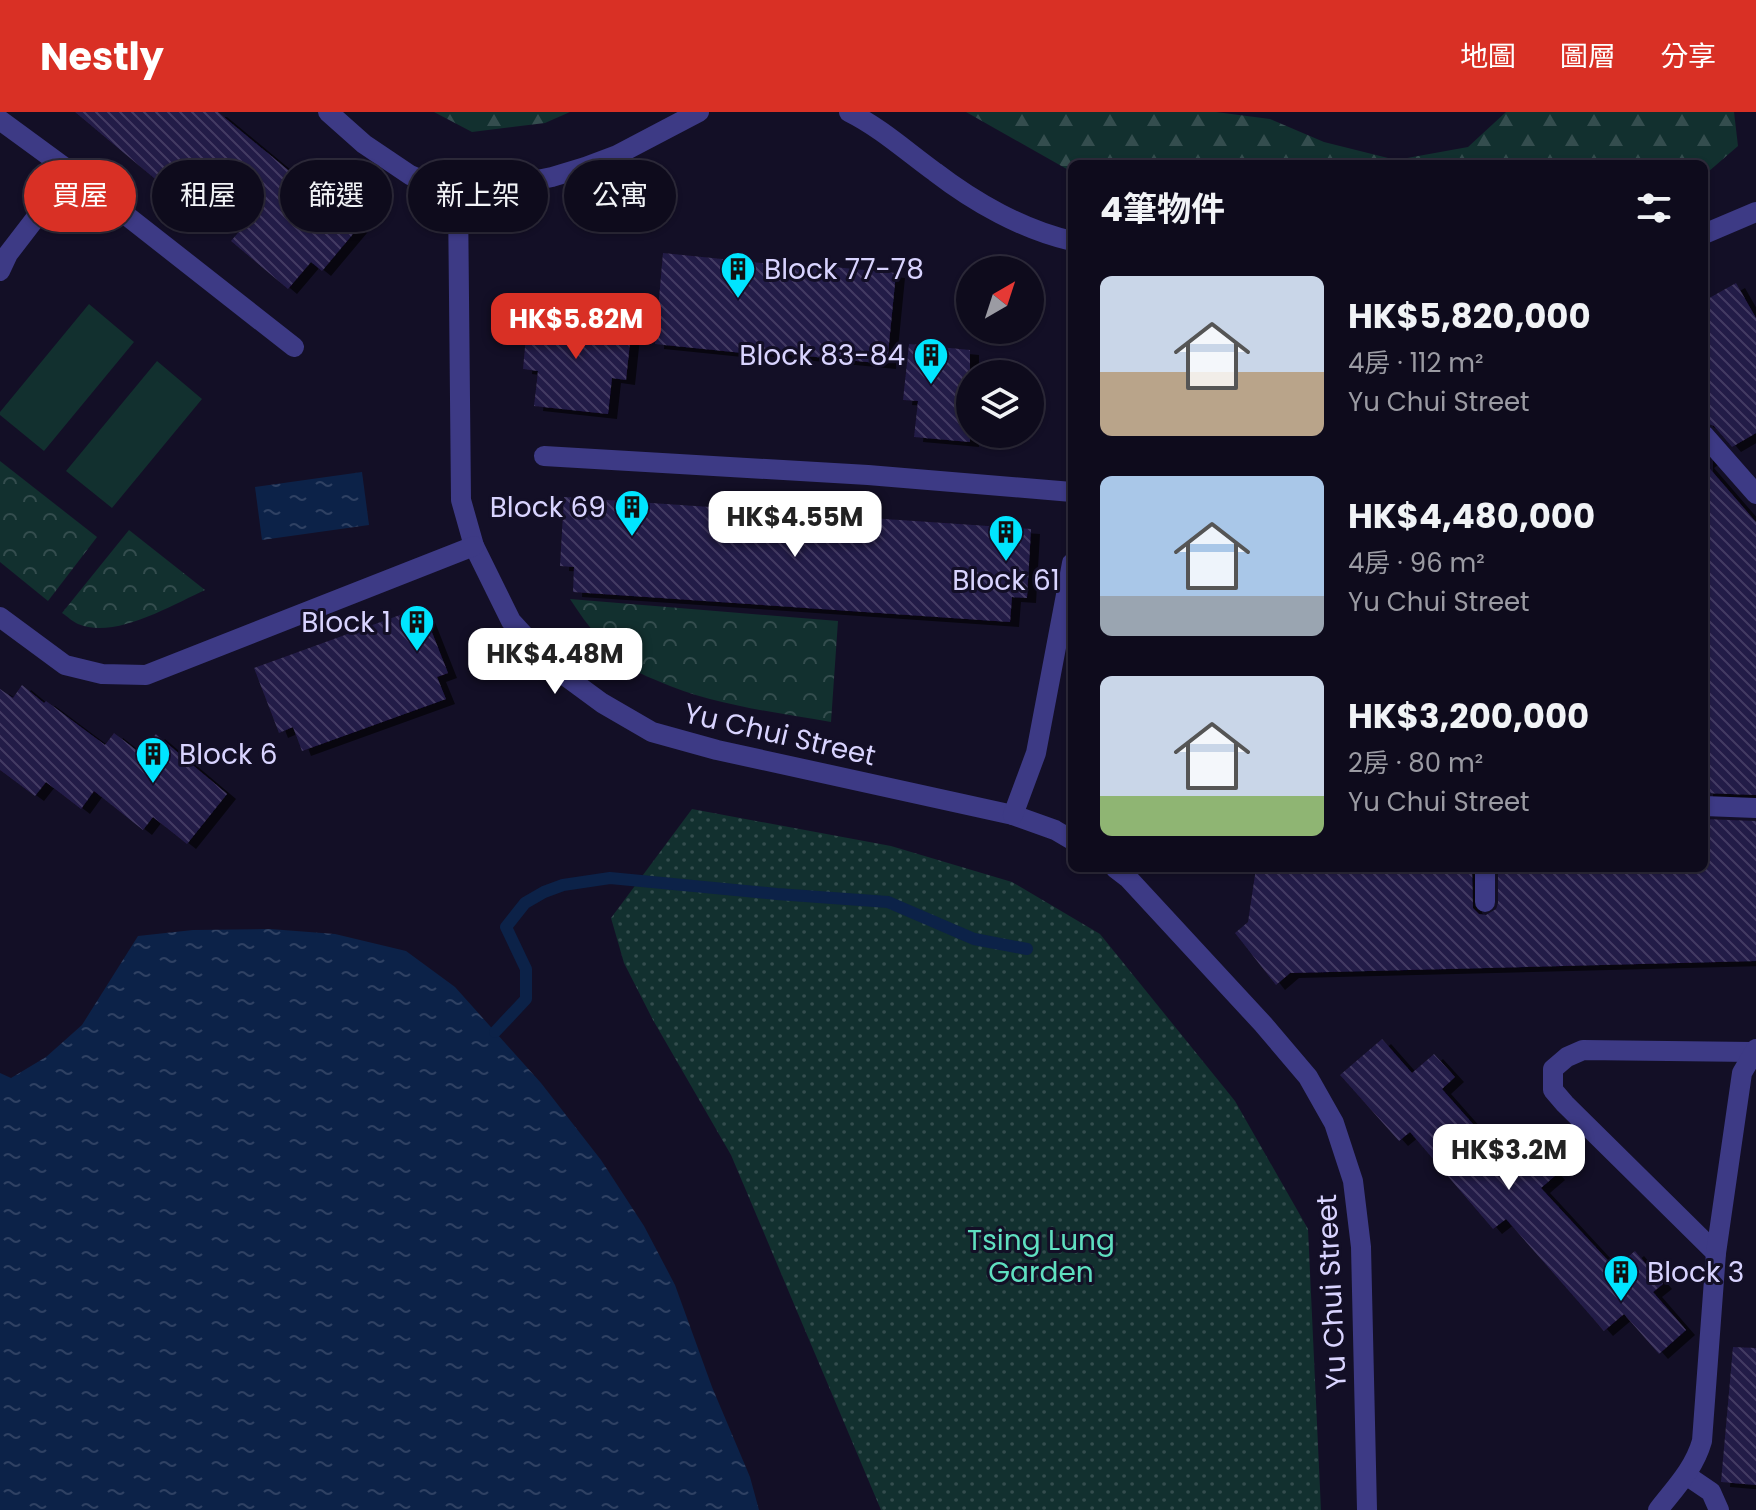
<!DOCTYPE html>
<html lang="zh-TW">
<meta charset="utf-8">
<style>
:root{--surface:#0e0b1c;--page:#1c1929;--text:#f1f3f6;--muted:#9b9ba3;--line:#2e2b3b;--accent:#d93025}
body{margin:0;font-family:Poppins,"Noto Sans TC",sans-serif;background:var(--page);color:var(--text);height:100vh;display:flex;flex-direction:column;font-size:30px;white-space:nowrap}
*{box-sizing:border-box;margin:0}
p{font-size:26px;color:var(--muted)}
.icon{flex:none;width:44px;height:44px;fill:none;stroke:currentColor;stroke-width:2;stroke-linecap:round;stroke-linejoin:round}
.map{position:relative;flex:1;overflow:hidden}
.details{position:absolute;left:1068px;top:48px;width:640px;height:712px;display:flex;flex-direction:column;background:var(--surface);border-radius:12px;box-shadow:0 2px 6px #0004,0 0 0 2px var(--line)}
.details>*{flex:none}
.top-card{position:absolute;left:24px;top:48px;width:760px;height:72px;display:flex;gap:16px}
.needle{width:52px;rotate:39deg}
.tools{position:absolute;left:956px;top:144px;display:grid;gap:16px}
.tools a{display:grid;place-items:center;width:88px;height:88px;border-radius:50%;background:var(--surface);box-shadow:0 2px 6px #0004,0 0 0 2px var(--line);font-size:40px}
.price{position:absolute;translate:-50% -68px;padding:0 18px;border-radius:16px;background:#fff;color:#222;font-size:26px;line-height:52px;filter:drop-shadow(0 2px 4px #0008)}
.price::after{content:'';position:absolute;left:50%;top:48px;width:24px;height:18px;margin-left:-12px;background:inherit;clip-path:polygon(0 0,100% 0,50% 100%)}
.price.selected{background:var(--accent);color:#fff}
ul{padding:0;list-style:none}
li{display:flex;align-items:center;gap:24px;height:200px;padding:0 32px}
li span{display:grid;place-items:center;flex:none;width:224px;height:160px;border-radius:12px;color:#555}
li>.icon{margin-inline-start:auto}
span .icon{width:96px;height:96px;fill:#fffc;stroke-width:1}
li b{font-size:34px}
h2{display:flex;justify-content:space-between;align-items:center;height:96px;padding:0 32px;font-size:34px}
.chip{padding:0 28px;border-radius:36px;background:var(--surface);box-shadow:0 2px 6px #0004,0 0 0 2px var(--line);font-size:28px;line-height:72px}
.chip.selected{background:var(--accent);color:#fff}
header{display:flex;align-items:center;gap:48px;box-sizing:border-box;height:112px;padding:0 40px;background:var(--accent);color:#fff}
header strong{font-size:38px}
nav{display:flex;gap:44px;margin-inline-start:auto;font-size:28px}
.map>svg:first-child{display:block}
.grass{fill:url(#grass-dots)}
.forest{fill:url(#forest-firs)}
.park{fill:url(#park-crowns)}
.pitch{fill:#12302f}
.water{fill:url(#water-ripples)}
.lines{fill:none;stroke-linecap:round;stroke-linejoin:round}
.stream{stroke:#0c2248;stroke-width:12}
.building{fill:url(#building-back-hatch);filter:url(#shadow)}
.minor{stroke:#3d3a85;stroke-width:20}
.labels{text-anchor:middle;stroke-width:6;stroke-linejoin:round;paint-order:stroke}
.poi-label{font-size:28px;fill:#d9d4ff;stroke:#130f26;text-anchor:start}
.street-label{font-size:28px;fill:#d9d4ff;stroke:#130f26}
.park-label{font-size:28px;fill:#5fe0c0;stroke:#130f26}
</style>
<header>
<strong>Nestly</strong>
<nav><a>地圖</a><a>圖層</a><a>分享</a></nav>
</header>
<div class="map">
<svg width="1756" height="1398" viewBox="0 0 1756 1398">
<defs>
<pattern id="grass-dots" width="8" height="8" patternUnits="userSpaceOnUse" patternTransform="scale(2)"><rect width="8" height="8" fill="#12302f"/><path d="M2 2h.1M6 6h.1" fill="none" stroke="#344d4e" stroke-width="1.8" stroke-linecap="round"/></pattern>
<pattern id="forest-firs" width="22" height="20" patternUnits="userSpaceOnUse" patternTransform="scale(2)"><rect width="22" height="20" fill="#12302f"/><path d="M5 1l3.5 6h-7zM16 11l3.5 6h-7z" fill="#344d4e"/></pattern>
<pattern id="park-crowns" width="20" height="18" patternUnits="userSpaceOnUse" patternTransform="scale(2)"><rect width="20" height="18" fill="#12302f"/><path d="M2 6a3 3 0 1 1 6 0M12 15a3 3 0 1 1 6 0" fill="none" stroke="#344d4e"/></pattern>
<pattern id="water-ripples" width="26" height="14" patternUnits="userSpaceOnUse" patternTransform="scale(2)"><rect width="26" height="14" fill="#0c2248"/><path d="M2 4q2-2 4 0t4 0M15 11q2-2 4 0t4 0" fill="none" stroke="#2f4163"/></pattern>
<pattern id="building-back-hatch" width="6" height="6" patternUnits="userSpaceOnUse" patternTransform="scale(2)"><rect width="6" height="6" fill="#241b47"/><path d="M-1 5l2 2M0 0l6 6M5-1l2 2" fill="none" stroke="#433b63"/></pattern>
<filter id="shadow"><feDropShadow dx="9" dy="5" stdDeviation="0" flood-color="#0009"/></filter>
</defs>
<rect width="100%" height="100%" fill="#130f26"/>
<!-- grass -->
<polygon class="grass" points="692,697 891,734 1012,770 1100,822 1235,989 1308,1117 1321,1398 881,1398 731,1043 653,908 624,851 611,806"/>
<!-- forest -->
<g class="forest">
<polygon points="434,0 570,0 545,11 472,20"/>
<polygon points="966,0 1216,0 1270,7 1324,30 1396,48 1468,35 1506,0 1734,0 1738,34 1708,60 1704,61 1704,52 1072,52 1072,60"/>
</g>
<!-- park -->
<g class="park">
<polygon points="0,349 97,425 48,489 0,450"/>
<path d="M129,418l76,60c-33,15 -91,50 -127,34 -5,-2 -11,-8 -16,-11z"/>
<path d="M570,487l268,22 -7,101c-57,-10 -119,-17 -173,-41 -7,-3 -15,-6 -22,-10 -28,-19 -48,-44 -66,-72z"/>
</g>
<!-- pitch -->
<g class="pitch">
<polygon points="89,192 134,230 44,339 0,303 0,300"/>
<polygon points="157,249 202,287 112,396 66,359"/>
</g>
<!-- water -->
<g class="water">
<polygon points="362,360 369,413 262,428 255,375"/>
<polygon points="270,817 335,822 406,839 455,875 541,971 601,1048 644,1114 675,1173 712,1275 750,1365 759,1398 0,1398 0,961 11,966 46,945 82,913 138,824 193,818"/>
</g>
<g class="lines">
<!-- stream -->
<polyline class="stream" points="495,920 526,887 526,857 506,815 525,791 544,780 563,773 610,766 777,782 888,790 974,827 1027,837"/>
</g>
<!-- building -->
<g class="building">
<polygon points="75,0 218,0 358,116 322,159 311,150 288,177 231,129 254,102 208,65 185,92"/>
<polygon points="663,141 792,154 792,151 896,161 887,252 744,238 743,241 655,232"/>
<polygon points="1736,171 1756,206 1756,321 1732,335 1714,314 1704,310 1704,189"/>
<polygon points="528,202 632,212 626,268 612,266 608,302 534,294 538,259 523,257"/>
<polygon points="909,232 970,238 970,330 914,325 918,289 903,288"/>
<polygon points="1704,343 1709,348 1705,351 1756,410 1756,683 1704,681"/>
<polygon points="564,385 1031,417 1027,486 1012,485 1010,510 573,480 574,455 560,454"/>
<polygon points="422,495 448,561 437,565 446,587 302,639 293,615 279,621 254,556"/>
<polygon points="22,573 44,591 46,589 105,633 114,621 140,641 156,622 227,682 187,732 153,705 143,718 94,679 81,697 46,670 35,684 0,658 0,577 13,586"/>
<polygon points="1704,707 1756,709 1756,849 1290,861 1276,873 1235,821 1248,810 1256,756 1472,756 1473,796 1479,802 1486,803 1496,797 1498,791 1498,756 1704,756"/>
<polygon points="1382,927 1412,961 1434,942 1455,965 1442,977 1481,1021 1511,1053 1531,1035 1556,1063 1541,1076 1615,1156 1635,1139 1663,1172 1653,1180 1686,1218 1659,1242 1624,1202 1604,1219 1506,1107 1493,1117 1410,1020 1399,1029 1340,963"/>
<polygon points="1733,1235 1756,1236 1756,1373 1721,1370"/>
</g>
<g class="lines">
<!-- minor -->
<g class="minor">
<polyline points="328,0 364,32 410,63 458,84 552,65 585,55 617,43 699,0"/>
<path d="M849,0c32,16 57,39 86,60 39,30 88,58 137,69"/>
<polyline points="0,8 71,60 294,235"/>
<polyline points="458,84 461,388 474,434 511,509 553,555 602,591 652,620 717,638 1013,703 1055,718 1072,728"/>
<polyline points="1704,122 1756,100"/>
<polyline points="0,159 8,142 71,60"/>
<polyline points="1704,323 1756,382"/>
<polyline points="544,344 868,363 1072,380"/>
<polyline points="0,505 65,553 102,562 146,563 474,434"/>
<polyline points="1704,694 1756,696"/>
<polyline points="1013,703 1036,641 1072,451"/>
<polyline points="1115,756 1128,766 1263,912 1308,965 1334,1011 1353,1069 1361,1135 1367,1398"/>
<polyline points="1485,790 1485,756"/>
<polyline points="1716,1141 1565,992 1553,978 1553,957 1567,945 1583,938 1753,940"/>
<polyline points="1686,1363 1711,1380 1719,1398"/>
<path d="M1658,1398c17,-22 36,-41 44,-69l14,-188 26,-180 14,-24"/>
</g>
</g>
<!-- icons -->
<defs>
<g id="building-pin" transform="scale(1.8)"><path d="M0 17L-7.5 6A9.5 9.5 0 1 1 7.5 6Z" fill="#00e5ff" stroke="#130f26"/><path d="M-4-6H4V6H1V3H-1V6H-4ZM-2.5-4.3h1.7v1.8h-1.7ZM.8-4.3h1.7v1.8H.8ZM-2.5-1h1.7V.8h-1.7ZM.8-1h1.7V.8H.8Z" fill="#111"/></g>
</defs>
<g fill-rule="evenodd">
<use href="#building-pin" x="738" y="157"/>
<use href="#building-pin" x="931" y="243"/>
<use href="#building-pin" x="632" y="395"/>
<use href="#building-pin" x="1006" y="420"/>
<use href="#building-pin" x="417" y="510"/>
<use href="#building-pin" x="153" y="642"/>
<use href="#building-pin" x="1621" y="1160"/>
</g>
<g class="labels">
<!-- poi labels -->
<g class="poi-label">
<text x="764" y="167">Block 77-78</text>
<text x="905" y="253" text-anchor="end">Block 83-84</text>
<text x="606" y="405" text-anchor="end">Block 69</text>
<text x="1006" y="478" text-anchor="middle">Block 61</text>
<text x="391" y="520" text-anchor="end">Block 1</text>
<text x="179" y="652">Block 6</text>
<text x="1647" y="1170">Block 3</text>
</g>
<!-- street labels -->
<g class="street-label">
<text transform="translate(780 622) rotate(13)" y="10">Yu Chui Street</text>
<text transform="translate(1331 1180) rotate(-93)" y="10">Yu Chui Street</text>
</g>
<!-- park labels -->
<g class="park-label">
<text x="1041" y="1138">Tsing Lung<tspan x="1041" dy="32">Garden</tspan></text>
</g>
</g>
</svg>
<div class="tools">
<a><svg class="needle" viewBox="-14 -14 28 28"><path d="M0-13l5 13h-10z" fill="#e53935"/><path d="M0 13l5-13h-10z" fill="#9b9ba3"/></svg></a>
<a><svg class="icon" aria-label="layers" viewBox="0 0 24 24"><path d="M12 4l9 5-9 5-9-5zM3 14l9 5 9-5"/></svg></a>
</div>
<b class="price selected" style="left:576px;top:249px">HK$5.82M</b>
<b class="price" style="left:795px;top:447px">HK$4.55M</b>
<b class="price" style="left:555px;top:584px">HK$4.48M</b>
<b class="price" style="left:1509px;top:1080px">HK$3.2M</b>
<div class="top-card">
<a class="chip selected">買屋</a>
<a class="chip">租屋</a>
<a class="chip">篩選</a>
<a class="chip">新上架</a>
<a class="chip">公寓</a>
</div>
<section class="details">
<h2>4筆物件<svg class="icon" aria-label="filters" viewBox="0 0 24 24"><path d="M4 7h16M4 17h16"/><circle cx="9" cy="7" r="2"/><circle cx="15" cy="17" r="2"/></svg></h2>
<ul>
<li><span style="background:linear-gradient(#c9d6e8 60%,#b9a48a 0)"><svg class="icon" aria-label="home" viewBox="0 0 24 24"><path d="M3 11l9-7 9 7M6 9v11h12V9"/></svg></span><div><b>HK$5,820,000</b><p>4房 · 112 m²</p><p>Yu Chui Street</p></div></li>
<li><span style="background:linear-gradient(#a9c7e8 75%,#9aa5b1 0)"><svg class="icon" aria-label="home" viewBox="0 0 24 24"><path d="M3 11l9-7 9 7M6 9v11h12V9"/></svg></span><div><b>HK$4,480,000</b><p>4房 · 96 m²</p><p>Yu Chui Street</p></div></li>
<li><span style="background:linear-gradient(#c9d6e8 75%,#8fb573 0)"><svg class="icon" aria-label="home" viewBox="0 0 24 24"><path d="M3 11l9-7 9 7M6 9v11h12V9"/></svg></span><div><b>HK$3,200,000</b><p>2房 · 80 m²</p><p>Yu Chui Street</p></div></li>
</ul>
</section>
</div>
